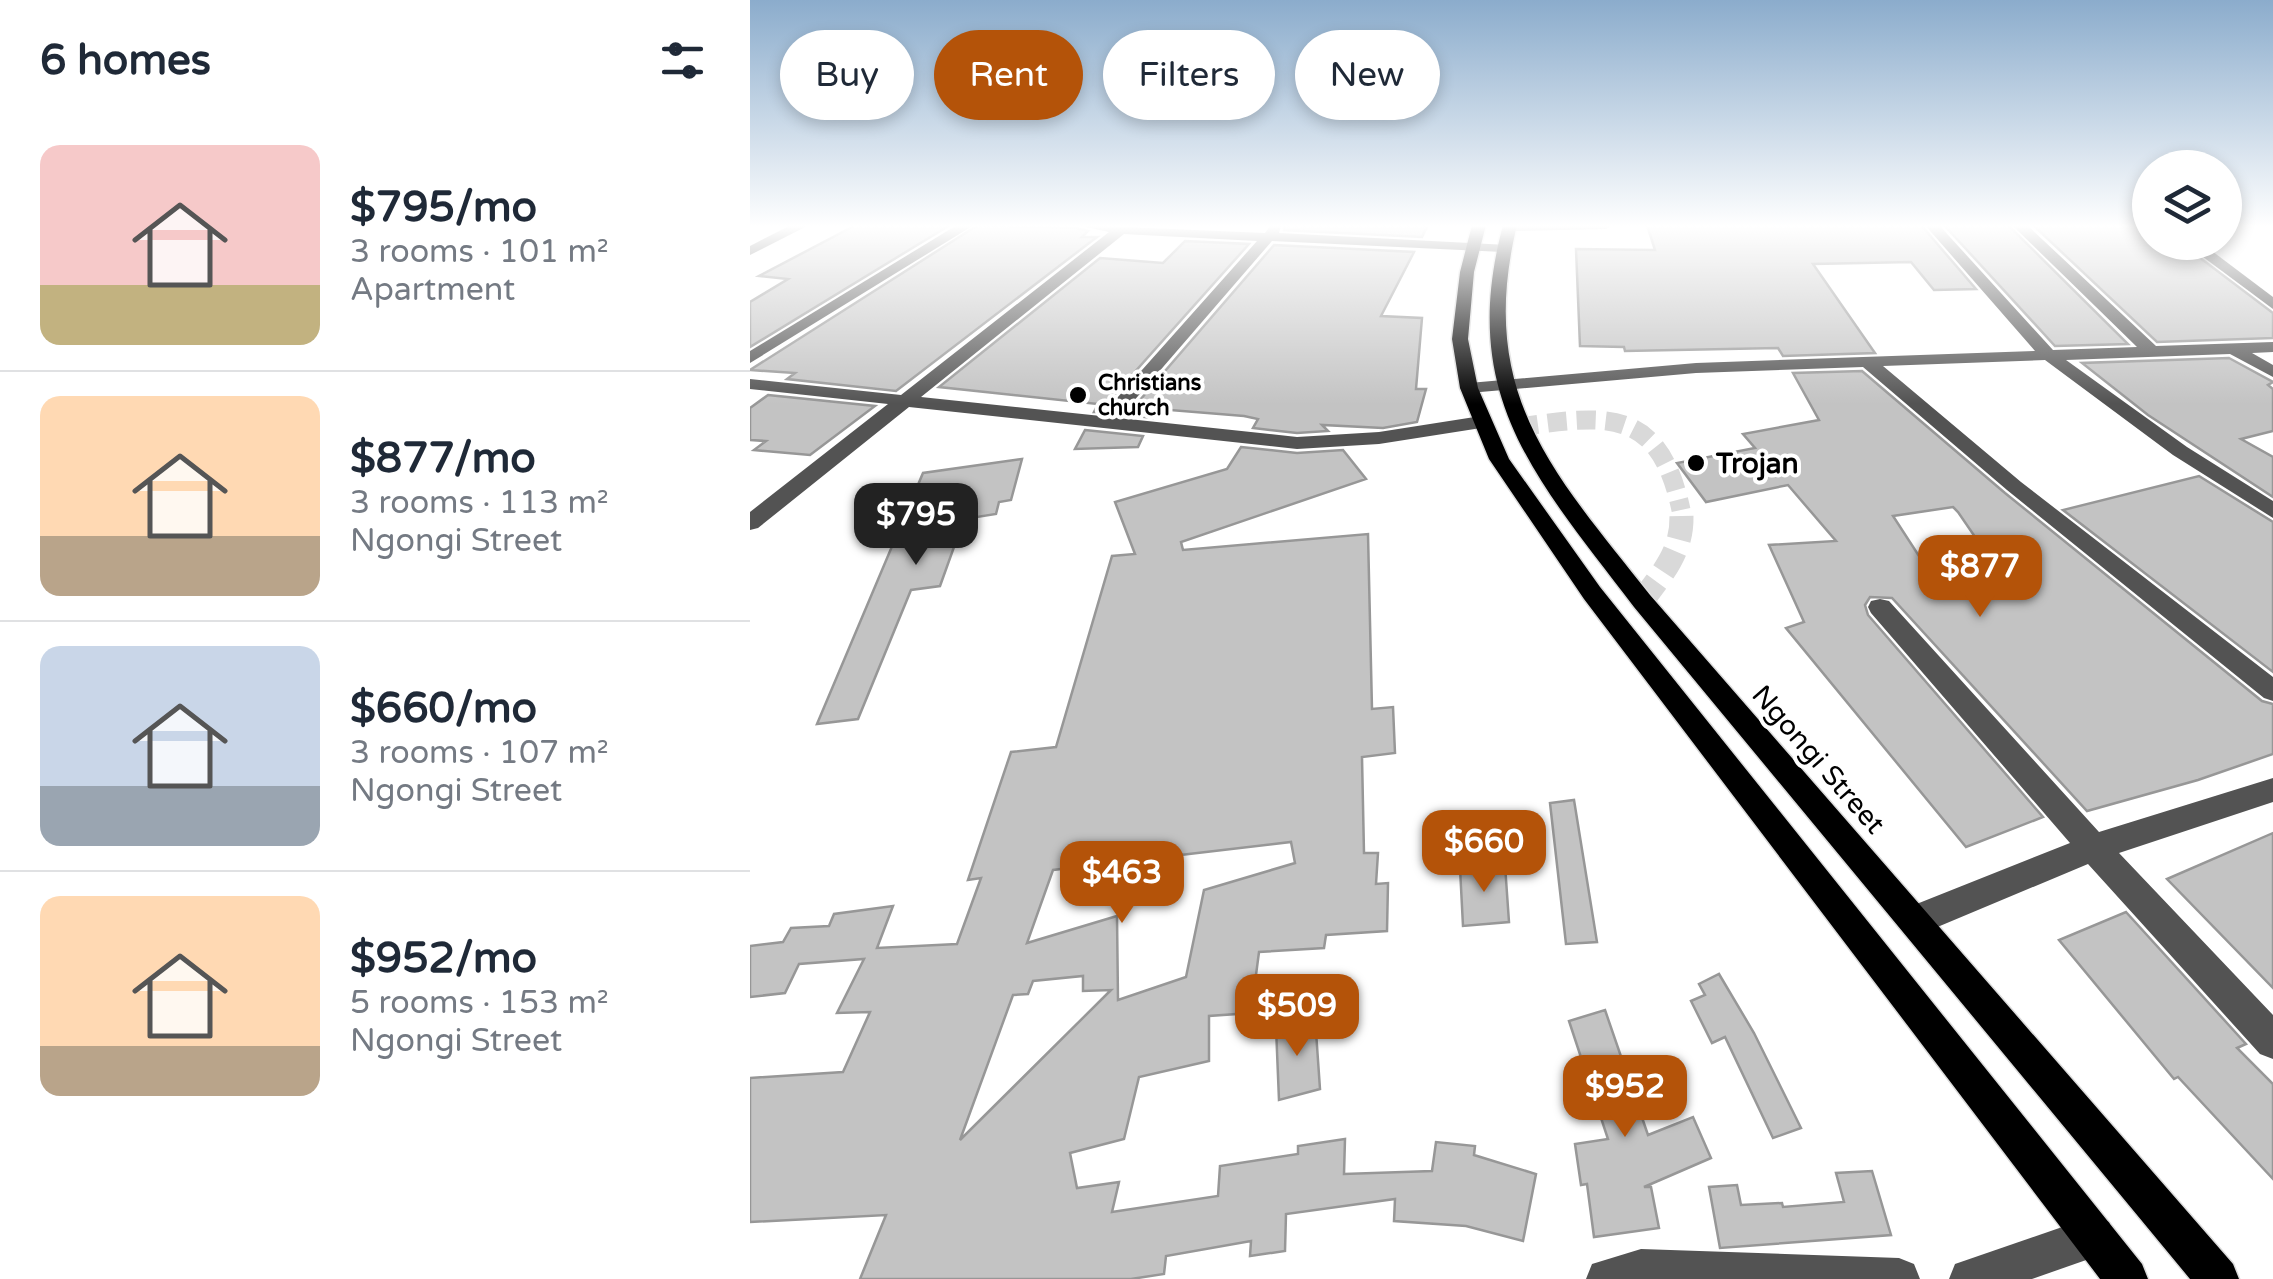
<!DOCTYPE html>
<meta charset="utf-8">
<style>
:root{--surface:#fff;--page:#f2f2f3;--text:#1f2937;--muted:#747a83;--line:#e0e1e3;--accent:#b45309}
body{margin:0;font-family:"Varela Round",sans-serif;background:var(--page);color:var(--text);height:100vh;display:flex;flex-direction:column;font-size:38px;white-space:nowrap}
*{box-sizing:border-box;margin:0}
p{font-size:32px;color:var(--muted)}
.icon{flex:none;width:55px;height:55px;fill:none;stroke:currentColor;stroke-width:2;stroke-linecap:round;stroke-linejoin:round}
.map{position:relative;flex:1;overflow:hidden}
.drawer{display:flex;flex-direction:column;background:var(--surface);width:750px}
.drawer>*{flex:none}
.hud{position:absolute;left:30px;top:30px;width:950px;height:90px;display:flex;gap:20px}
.tools{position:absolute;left:1382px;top:150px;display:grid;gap:20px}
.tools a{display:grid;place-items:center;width:110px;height:110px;border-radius:50%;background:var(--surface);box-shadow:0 5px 15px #0003;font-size:50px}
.price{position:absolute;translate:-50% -85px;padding:0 22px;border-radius:20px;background:var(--accent);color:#fff;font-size:32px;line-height:65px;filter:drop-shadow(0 2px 5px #0008)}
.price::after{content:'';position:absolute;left:50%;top:60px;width:30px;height:22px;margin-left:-15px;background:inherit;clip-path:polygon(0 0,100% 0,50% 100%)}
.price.selected{background:#222;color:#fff}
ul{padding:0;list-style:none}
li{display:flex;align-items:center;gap:30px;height:250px;padding:0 40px}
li+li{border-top:2px solid var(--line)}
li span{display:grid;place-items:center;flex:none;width:280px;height:200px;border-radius:20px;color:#555}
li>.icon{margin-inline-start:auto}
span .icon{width:120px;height:120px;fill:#fffc;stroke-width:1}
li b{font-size:42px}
h2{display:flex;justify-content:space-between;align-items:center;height:120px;padding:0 40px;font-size:42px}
.chip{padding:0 35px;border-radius:45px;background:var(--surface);box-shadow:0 5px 15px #0003;font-size:35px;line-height:90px}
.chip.selected{background:var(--accent);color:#fff}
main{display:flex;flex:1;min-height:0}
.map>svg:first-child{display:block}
.building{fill:#c3c3c3;stroke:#979797;stroke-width:2.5;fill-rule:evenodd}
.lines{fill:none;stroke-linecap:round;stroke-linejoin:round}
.minor-tunnel-far1{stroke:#d9d9d9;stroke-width:19;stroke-dasharray:19 10;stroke-linecap:butt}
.minor-tunnel{stroke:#d9d9d9;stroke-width:24;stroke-dasharray:24 12;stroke-linecap:butt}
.major-casing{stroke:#dbdbdb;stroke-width:3}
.minor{fill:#535353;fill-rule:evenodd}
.major{fill:#000;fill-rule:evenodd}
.poi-dot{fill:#000;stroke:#fff;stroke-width:4}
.labels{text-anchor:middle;stroke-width:8;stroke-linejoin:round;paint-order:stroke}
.far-poi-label{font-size:22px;font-weight:bold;fill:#000;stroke:#fff;text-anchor:start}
.poi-label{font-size:28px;font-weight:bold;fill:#000;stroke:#fff;text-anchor:start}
.street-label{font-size:28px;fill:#000;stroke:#fff}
</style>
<main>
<section class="drawer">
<h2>6 homes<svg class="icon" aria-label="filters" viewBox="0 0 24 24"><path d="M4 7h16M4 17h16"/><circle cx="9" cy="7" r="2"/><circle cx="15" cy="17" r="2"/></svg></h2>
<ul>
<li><span style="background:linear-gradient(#f6c9c9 70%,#c2b280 0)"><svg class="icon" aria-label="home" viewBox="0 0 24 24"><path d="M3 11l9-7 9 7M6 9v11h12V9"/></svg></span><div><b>$795/mo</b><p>3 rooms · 101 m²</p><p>Apartment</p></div></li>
<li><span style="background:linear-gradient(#ffd9b3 70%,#b9a48a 0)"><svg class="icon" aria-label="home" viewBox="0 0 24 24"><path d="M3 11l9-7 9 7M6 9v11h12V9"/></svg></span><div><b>$877/mo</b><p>3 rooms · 113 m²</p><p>Ngongi Street</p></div></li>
<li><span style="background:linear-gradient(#c9d6e8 70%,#9aa5b1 0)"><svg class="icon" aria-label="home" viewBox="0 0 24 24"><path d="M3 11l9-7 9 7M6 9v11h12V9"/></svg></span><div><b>$660/mo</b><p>3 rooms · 107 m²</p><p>Ngongi Street</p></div></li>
<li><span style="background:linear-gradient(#ffd9b3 75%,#b9a48a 0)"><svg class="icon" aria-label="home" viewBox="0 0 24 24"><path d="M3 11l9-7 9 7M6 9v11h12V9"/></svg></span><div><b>$952/mo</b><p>5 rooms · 153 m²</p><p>Ngongi Street</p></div></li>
</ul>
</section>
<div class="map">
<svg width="1523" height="1279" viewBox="0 0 1523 1279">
<rect width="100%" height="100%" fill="#fff"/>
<!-- building -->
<g class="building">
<polygon points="106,225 200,225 0,347 0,302 38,279 9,276"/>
<polygon points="228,225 326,228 338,231 332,237 347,237 146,391 37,379 45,373 0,370"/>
<polygon points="534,225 678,225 672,237 534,230"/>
<polygon points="897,225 1171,225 1226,289 1184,290 1161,262 1063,264 1125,353 1033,356 1028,348 875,351 874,347 830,346 826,249 905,250"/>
<polygon points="1194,225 1258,225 1378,344 1305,346"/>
<polygon points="1283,225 1390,225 1400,232 1400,242 1429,242 1523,313 1523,338 1407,342"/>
<polygon points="435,241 499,244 349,412 344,412 348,404 189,387 350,258 413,263"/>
<polygon points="524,245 664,252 631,316 672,318 666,389 676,389 667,422 633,428 572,425 578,431 547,433 503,428 508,419 494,416 408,409 403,418 377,415"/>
<polygon points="1479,358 1523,382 1518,385 1523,389 1523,431 1491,439 1523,457 1523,497 1398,415 1332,363"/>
<path d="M1112,371l143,122 257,208 11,3v50l-75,26 -111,31 -195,-213 -22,-1 -5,8 3,10 175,202 -77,30 -180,-219 18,-6 -35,-77 67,-4 -48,-56 -82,17 -29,-39 78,-15 -12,-14 76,-14 -26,-47zM1203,507l5,5 39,57 -67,4 -37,-57z"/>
<polygon points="18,395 125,406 60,455 4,450 16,441 0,440 0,408"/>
<polygon points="335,430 393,436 388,447 325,449"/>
<path d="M491,447l56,6 46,-3 23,29 -185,63 2,8 185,-16 4,175 21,-2 2,46 -33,4 2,96h14l-2,31 12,-1 -1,48 -61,4 -2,13 -65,4 -8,61 -42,3v45l-70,16 -15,62 -54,14 7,35 42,-6 -7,30 106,-16 2,-30 78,-12v-8l47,-7 -1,35 88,-3 4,-29 39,4 -1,9 62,19 -13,67 -57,-15 -72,-5 1,-22 -109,15 -1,37 -35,5 1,-15 -85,15 -2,18 -33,5h-271l26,-64 -136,7v-144l93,-6 27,-60 -33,1 27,-54 -65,5 -14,29 -35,4v-51l33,-4 8,-14 38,-2 5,-12 59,-8 -16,42 80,-4 24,-66 -13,2 43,-128 45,-5 56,-191 23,-2 -20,-52 112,-33zM541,842l4,21 -91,27 -18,87 -68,23 -1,-84 -90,27 26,-73zM333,976v15l28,-1 -151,150 53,-145 15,-1 5,-13z"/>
<polygon points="272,459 261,500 249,502 246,514 214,519 190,586 161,590 108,719 67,724 173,473"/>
<polygon points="1449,476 1523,522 1523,672 1313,510"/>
<polygon points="824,800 847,942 816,944 800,803"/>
<polygon points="1523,833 1523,988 1417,879"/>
<polygon points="755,865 759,922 713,926 710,868"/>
<polygon points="1376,912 1496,1044 1487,1048 1523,1084 1523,1179 1428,1077 1424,1079 1309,940"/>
<polygon points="969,974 1004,1033 1051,1128 1023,1138 975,1037 962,1043 941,1001 955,995 949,984"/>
<polygon points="855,1010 898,1135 943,1117 961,1158 894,1187 901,1187 909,1228 844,1237 837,1184 831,1185 825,1144 858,1139 819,1021"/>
<polygon points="565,1017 570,1089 529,1100 526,1027"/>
<polygon points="1122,1171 1141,1235 970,1248 959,1187 987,1185 991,1205 1032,1203 1033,1207 1094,1202 1086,1173"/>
</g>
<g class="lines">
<!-- minor-tunnel-far1 -->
<path class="minor-tunnel-far1" d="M769,427c87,-12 140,-21 162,83"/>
<!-- minor-tunnel -->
<path class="minor-tunnel" d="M892,601c23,-31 43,-53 39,-93"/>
<!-- major casing -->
<g class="major-casing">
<g id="major">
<polygon points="722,225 736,225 724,272 718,339 728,388 759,459 850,587 1392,1264 1398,1279 1350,1279 834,599 739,459 710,388 702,339 710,272"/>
<path d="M753,225h14c-41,169 36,247 133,370l583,669 6,15h-49l-556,-672c-97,-128 -177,-210 -131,-382z"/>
</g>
</g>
<!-- minor -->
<g class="minor">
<polygon points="41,225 59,225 0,255 0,246"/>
<polygon points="207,225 224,225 0,363 0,351"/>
<path d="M327,225l188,8 6,-8h10l-2,8 229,12v6l-5,1 -231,-11 -153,177 178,19 82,-5 102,-16 9,6 -9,6 -102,16 -82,5 -388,-42 -151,121 -8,2v-18l138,-108 -138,-15v-10l151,16 208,-163zM374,234l133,7 -156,175 -180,-19z"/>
<polygon points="755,225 863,225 856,229 760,231"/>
<polygon points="1175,225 1189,225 1303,350 1387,347 1262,225 1277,225 1406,346 1523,342 1523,352 1502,353 1523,365 1523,377 1480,354 1316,360 1437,447 1523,501 1523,518 1423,455 1295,360 1133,366 1271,482 1523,677 1523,701 1514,698 1257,490 1113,367 946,373 719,393 710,388 719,383 946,363 1285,351"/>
<polygon points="1433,242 1450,242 1523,297 1523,309"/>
<polygon points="1130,599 1139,601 1349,832 1523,778 1523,802 1369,853 1523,1015 1523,1059 1510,1054 1338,864 1166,936 1154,931 1150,920 1154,909 1320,843 1121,613 1118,607 1121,601"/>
<polygon points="1344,1216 1359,1222 1365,1237 1359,1252 1282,1279 1199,1279 1205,1264"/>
<polygon points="891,1249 1149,1258 1164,1264 1170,1279 836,1279 842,1264"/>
</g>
<!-- major -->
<use href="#major" class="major"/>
</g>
<!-- sky -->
<linearGradient id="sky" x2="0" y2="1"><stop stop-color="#8baccc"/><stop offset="0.56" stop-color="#fff"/><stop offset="1" stop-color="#fff" stop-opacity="0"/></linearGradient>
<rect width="1523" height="404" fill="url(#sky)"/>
<!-- markers -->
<g class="poi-dot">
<circle cx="328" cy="395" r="10"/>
<circle cx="946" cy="463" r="10"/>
</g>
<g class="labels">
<!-- far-poi labels -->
<g class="far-poi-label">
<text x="348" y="390">Christians<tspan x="348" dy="25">church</tspan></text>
</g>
<!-- poi labels -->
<g class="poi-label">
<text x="966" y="473">Trojan</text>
</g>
<!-- street labels -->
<g class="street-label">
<text transform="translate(1069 759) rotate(49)" y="10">Ngongi Street</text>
</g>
</g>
</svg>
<div class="tools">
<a><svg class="icon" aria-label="layers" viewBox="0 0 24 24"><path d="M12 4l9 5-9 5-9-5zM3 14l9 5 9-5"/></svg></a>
</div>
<b class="price selected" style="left:166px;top:568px">$795</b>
<b class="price" style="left:1230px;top:620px">$877</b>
<b class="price" style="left:734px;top:895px">$660</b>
<b class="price" style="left:372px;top:926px">$463</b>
<b class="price" style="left:547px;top:1059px">$509</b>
<b class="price" style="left:875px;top:1140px">$952</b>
<div class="hud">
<a class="chip">Buy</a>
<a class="chip selected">Rent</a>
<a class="chip">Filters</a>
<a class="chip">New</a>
</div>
</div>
</main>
